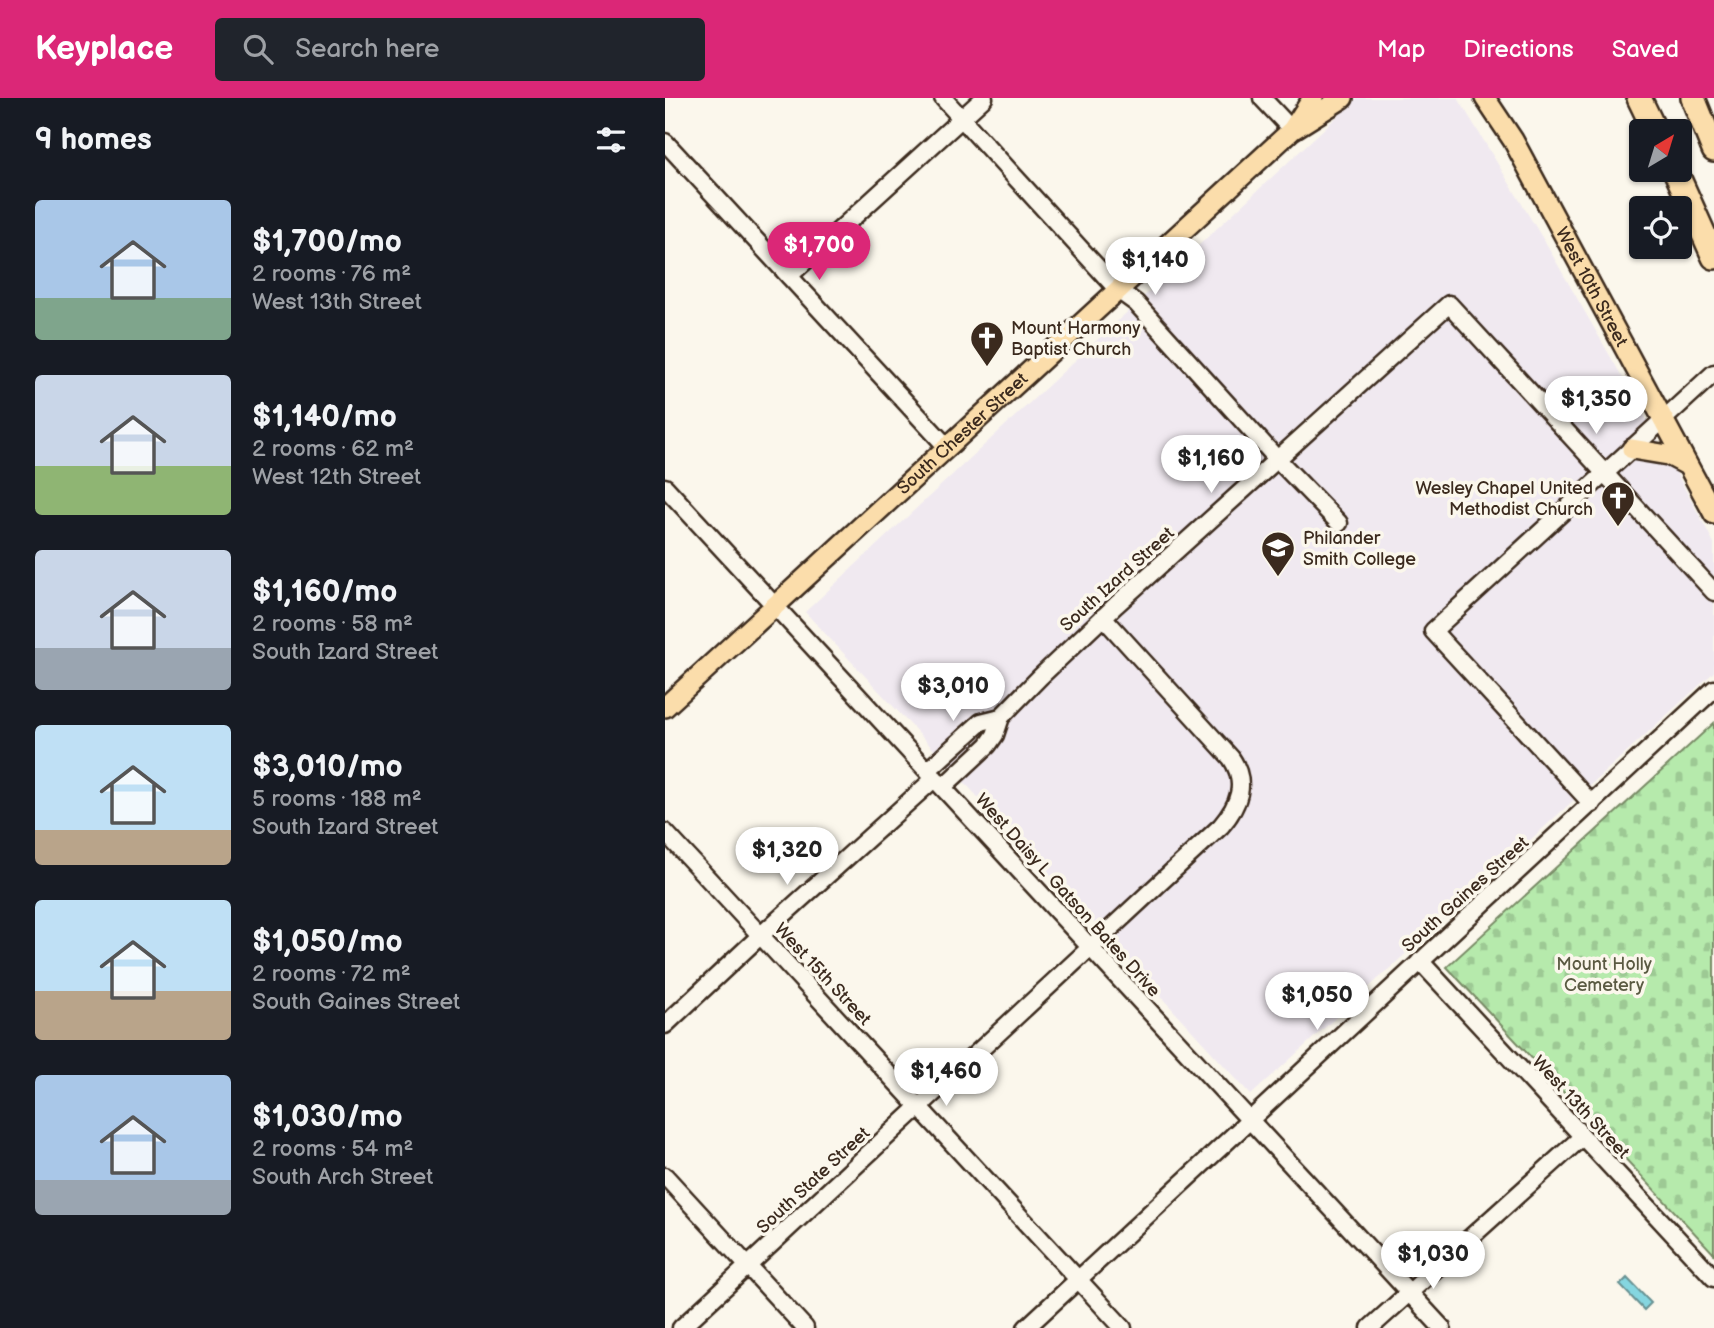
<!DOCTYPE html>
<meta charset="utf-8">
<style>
:root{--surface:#171b24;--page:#20242c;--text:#f1f3f6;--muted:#9ea1a6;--accent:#db2777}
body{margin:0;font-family:"Balsamiq Sans",sans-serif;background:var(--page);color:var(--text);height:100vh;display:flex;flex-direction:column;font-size:26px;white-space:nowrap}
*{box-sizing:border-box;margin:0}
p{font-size:23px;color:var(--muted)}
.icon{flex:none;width:38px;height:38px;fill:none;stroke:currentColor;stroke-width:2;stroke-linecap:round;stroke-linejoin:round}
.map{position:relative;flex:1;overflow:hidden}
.drawer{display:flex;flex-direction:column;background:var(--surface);width:665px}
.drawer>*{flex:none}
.needle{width:46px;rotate:38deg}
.controls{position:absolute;left:964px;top:21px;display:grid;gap:14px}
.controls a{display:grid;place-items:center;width:63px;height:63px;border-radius:7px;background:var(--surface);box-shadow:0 2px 5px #0004;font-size:35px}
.price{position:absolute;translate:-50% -60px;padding:0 16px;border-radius:24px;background:#fff;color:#222;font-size:23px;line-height:46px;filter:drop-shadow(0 2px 4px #0008)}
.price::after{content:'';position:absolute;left:50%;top:42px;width:21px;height:16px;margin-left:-10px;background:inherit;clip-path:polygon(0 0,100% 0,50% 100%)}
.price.on{background:var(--accent);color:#fff}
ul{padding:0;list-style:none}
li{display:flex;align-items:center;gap:21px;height:175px;padding:0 35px}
li span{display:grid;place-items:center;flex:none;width:196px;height:140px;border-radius:7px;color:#555}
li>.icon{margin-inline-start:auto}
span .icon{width:84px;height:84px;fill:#fffc;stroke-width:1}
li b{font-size:30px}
h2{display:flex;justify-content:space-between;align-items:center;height:84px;padding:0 35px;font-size:30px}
header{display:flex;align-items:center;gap:42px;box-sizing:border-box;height:98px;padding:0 35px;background:var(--accent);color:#fff}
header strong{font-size:33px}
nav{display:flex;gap:38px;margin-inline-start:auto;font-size:24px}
.search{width:490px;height:63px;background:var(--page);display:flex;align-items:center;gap:18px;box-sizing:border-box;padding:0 24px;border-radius:7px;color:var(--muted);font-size:26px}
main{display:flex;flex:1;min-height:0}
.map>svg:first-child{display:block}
.built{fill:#f0e9f0}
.cemetery{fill:url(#cemetery-stones);stroke:#788a65;stroke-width:2}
.water{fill:url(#water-ripples);stroke:#679192;stroke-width:2}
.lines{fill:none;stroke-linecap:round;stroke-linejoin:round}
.minor-casing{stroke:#3b2a1e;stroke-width:21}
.major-casing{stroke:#3b2a1e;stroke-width:24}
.highway-casing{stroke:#3b2a1e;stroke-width:28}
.minor{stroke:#fbf7ec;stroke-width:16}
.major{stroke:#fbddab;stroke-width:19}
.highway{stroke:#fbddab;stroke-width:23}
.labels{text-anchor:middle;stroke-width:7;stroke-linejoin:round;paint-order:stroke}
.street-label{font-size:18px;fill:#3b2a1e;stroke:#fbf7ec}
.poi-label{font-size:18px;fill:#3b2a1e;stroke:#fbf7ec;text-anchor:start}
.park-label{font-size:18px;fill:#5a5a42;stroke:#fbf7ec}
</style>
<header>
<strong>Keyplace</strong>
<div class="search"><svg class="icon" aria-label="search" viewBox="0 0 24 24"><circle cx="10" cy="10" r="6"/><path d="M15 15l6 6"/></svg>Search here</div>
<nav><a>Map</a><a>Directions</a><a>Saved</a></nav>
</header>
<main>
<section class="drawer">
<h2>9 homes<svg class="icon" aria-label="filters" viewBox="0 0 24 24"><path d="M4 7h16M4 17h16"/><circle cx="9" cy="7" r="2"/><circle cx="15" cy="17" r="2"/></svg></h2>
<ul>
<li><span style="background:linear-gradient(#a9c7e8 70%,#7fa58c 0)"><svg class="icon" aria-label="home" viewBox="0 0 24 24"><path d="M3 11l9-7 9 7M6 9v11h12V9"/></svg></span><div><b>$1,700/mo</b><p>2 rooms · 76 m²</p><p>West 13th Street</p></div></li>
<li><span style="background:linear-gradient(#c9d6e8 65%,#8fb573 0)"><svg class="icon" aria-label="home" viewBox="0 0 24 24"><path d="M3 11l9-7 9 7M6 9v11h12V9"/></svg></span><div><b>$1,140/mo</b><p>2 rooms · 62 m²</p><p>West 12th Street</p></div></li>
<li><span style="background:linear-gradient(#c9d6e8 70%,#9aa5b1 0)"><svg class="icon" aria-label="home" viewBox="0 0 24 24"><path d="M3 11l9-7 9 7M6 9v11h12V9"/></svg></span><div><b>$1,160/mo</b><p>2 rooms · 58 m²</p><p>South Izard Street</p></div></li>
<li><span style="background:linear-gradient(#bfe0f5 75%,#b9a48a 0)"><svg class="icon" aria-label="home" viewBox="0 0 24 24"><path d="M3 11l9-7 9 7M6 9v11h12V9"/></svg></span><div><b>$3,010/mo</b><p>5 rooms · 188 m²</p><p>South Izard Street</p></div></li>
<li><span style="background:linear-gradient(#bfe0f5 65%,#b9a48a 0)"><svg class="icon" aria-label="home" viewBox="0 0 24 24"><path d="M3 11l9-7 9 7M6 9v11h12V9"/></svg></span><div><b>$1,050/mo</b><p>2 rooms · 72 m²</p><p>South Gaines Street</p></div></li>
<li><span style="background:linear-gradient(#a9c7e8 75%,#9aa5b1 0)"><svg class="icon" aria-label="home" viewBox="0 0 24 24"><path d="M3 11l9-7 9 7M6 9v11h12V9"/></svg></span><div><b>$1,030/mo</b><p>2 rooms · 54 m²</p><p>South Arch Street</p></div></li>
</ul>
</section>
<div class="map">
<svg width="1049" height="1230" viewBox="0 0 1049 1230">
<defs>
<pattern id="cemetery-stones" width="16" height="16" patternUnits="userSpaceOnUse" patternTransform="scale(1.75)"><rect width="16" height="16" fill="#b6eaac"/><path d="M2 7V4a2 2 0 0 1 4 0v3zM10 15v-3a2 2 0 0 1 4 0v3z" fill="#9dc994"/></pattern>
<pattern id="water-ripples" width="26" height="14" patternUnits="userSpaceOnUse" patternTransform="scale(1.75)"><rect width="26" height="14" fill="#85d6e0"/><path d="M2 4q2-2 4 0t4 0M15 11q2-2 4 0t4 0" fill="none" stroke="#74b8c0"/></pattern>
</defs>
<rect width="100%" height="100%" fill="#fbf7ec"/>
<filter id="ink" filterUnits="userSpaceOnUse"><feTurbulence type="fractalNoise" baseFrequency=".0143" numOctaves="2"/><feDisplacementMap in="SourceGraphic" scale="14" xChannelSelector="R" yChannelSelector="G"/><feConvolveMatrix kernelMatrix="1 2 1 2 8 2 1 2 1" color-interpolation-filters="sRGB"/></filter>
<g filter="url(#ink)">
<!-- built -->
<polygon class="built" points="692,0 793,0 881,146 999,352 1049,445 1049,574 586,997 300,685 140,514"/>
<!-- cemetery -->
<polygon class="cemetery" points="1049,625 1049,1156 782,869"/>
<!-- water -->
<polygon class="water" points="962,1180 986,1205 979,1212 955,1187"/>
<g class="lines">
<!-- minor casing -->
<g class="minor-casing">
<g id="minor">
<polyline points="278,0 453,192 471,205 613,362 674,425"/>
<polyline points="597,0 627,32"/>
<polyline points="0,44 282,349"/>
<polyline points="124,178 319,0"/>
<polyline points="0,389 777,1230"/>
<polyline points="263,672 316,624 336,619"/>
<polyline points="278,689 323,647 330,637 336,619 375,579 451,507 784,206 1049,494"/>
<polyline points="927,706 768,533 1049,275"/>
<polyline points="0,734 458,1230"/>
<polyline points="755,863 1049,1180"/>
<polyline points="0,927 96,837 270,680"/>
<polyline points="0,1078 140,1230"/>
<path d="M16,1230l540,-502c18,-21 27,-43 10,-68l-128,-141"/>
<polyline points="361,1230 1049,591"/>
<polyline points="705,1230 917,1039"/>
</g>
</g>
<!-- major casing -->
<g class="major-casing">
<g id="major">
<path id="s1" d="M820,0l28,42 201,374"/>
<polyline points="629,29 648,0"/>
<polyline points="967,351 1003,357 1022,367"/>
<path id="s2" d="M0,609l627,-577 51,-32"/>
</g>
</g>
<!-- highway casing -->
<g class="highway-casing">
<g id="highway">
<polyline points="974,0 990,33"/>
<polyline points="1028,0 1049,52"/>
<polyline points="1010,72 1049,159"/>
</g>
</g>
<!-- minor -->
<use href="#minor" class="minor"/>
<!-- major -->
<use href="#major" class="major"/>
<!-- highway -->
<use href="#highway" class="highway"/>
</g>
</g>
<!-- icons -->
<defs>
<g id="church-pin" transform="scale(1.75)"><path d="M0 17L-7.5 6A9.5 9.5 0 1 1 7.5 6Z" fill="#3b2a1e" stroke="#fbf7ec"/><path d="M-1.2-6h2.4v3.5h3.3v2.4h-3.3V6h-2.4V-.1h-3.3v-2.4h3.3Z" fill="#fff"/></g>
<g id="university-pin" transform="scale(1.75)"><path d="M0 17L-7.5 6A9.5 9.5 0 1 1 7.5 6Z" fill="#3b2a1e" stroke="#fbf7ec"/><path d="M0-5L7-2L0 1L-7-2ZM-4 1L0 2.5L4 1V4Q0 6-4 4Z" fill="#fff"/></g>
</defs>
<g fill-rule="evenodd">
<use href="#church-pin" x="322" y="240"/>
<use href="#church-pin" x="953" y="400"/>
<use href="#university-pin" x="613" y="450"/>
</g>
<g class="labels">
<!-- street labels -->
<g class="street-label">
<text dy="6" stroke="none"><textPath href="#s1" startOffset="217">West 10th Street</textPath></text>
<text dy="6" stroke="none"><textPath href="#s2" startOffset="404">South Chester Street</textPath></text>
<text transform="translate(452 481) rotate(-42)" y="6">South Izard Street</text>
<text transform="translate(800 796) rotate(-42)" y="6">South Gaines Street</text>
<text transform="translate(403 797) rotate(48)" y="6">West Daisy L Gatson Bates Drive</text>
<text transform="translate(158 876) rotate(47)" y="6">West 15th Street</text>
<text transform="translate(916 1009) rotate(47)" y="6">West 13th Street</text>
<text transform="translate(148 1082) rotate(-43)" y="6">South State Street</text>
</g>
<!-- poi labels -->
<g class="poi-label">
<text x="346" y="236">Mount Harmony<tspan x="346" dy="21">Baptist Church</tspan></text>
<text x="928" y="396" text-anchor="end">Wesley Chapel United<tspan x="928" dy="21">Methodist Church</tspan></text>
<text x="638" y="446">Philander<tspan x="638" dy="21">Smith College</tspan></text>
</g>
<!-- park labels -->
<g class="park-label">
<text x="939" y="872">Mount Holly<tspan x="939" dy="21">Cemetery</tspan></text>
</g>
</g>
</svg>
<div class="controls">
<a><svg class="needle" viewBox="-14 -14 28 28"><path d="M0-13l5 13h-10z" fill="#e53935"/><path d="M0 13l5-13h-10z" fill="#9ea1a6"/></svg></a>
<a><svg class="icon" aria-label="locate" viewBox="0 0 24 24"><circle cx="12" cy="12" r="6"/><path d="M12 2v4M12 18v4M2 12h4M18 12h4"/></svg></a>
</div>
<b class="price on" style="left:154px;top:184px">$1,700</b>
<b class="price" style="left:490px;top:199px">$1,140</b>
<b class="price" style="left:931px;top:338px">$1,350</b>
<b class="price" style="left:546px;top:397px">$1,160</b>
<b class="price" style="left:288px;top:625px">$3,010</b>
<b class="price" style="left:122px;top:789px">$1,320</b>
<b class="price" style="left:652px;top:934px">$1,050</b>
<b class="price" style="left:281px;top:1010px">$1,460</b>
<b class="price" style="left:768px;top:1193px">$1,030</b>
</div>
</main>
